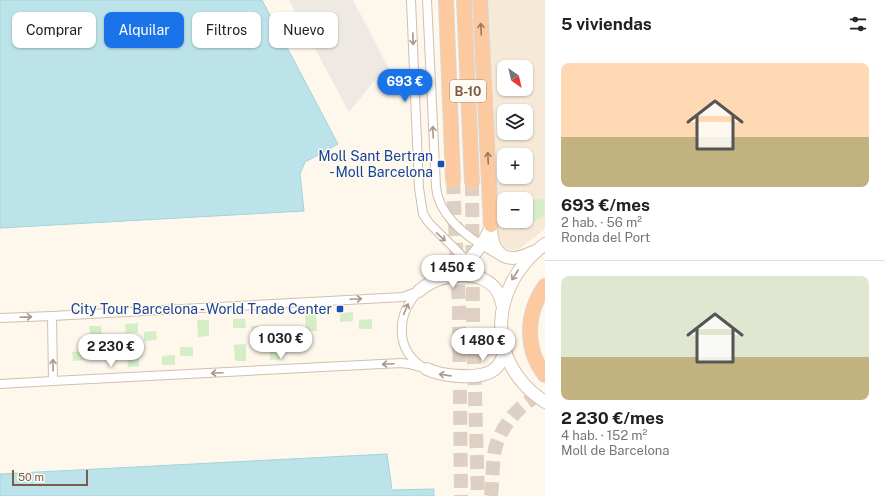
<!DOCTYPE html>
<html lang="es">
<meta charset="utf-8">
<style>
:root{--surface:#fff;--page:#f6f6f6;--text:#202124;--muted:#757577;--line:#e0e0e0;--accent:#1a73e8}
body{margin:0;font-family:"Public Sans",sans-serif;background:var(--page);color:var(--text);height:100vh;display:flex;flex-direction:column;font-size:15px;white-space:nowrap}
*{box-sizing:border-box;margin:0}
p{font-size:13px;color:var(--muted)}
.icon{flex:none;width:22px;height:22px;fill:none;stroke:currentColor;stroke-width:2;stroke-linecap:round;stroke-linejoin:round}
.map{position:relative;flex:1;overflow:hidden}
.sheet{display:flex;flex-direction:column;background:var(--surface);width:340px}
.sheet>*{flex:none}
.top-card{position:absolute;left:12px;top:12px;width:380px;height:36px;display:flex;gap:8px}
.needle{width:26px;rotate:146deg}
.tools{position:absolute;left:497px;top:60px;display:grid;gap:8px}
.tools a{display:grid;place-items:center;width:36px;height:36px;border-radius:8px;background:var(--surface);box-shadow:0 1px 3px #0004;font-size:20px}
.scale{position:absolute;left:12px;bottom:10px;width:76px;box-sizing:border-box;padding-left:4px;border:2px solid #7c5d4b;border-top:0;font-size:11px;line-height:14px;white-space:nowrap;color:#7c5d4b;-webkit-text-stroke:3px #fffaf2;paint-order:stroke}
.price{position:absolute;translate:-50% -34px;padding:0 9px;border-radius:14px;background:#fff;color:#222;font-size:13px;line-height:26px;filter:drop-shadow(0 1px 2px #0008)}
.price::after{content:'';position:absolute;left:50%;top:24px;width:12px;height:9px;margin-left:-6px;background:inherit;clip-path:polygon(0 0,100% 0,50% 100%)}
.price.selected{background:var(--accent);color:#fff}
ul{padding:0;list-style:none}
li{display:grid;align-content:center;gap:8px;height:212px;padding:0 16px}
li+li{border-top:1px solid var(--line)}
li span{display:grid;place-items:center;height:124px;border-radius:8px;color:#555}
li>.icon{margin-inline-start:auto}
span .icon{width:72px;height:72px;fill:#fffc;stroke-width:1}
li b{font-size:17px}
h2{display:flex;justify-content:space-between;align-items:center;height:48px;padding:0 16px;font-size:17px}
.chip{padding:0 14px;border-radius:8px;background:var(--surface);box-shadow:0 1px 3px #0004;font-size:14px;line-height:36px}
.chip.selected{background:var(--accent);color:#fff}
main{display:flex;flex:1;min-height:0}
.map>svg:first-child{display:block}
.residential{fill:#f6e9d8;fill-rule:evenodd}
.industrial{fill:#efe9e3}
.green{fill:#d6eec7}
.water{fill:#bde3ea;stroke:#a2d3dc}
.lines{fill:none;stroke-linecap:round;stroke-linejoin:round}
.trunk-tunnel{stroke:#ded0c3;stroke-width:14;stroke-dasharray:14 7;stroke-linecap:butt}
.minor-casing{stroke:#d2bfae;stroke-width:10}
.secondary-casing{stroke:#d8c1ae;stroke-width:14}
.trunk-casing{stroke:#ddd5d0;stroke-width:16}
.minor{stroke:#fff;stroke-width:8}
.secondary{stroke:#fff;stroke-width:12}
.trunk{stroke:#fdca9f;stroke-width:14}
.oneway{stroke:#9c7860}
.oneway2{stroke:#aa968a}
.transit-dot{fill:#1a4fb4;stroke:#fffaf2;stroke-width:1.5}
.labels{text-anchor:middle;stroke-width:3;stroke-linejoin:round;paint-order:stroke}
.shield{fill:#fffaf2;stroke:#a38c7d;stroke-width:1}
.shield-label{font-size:13px;font-weight:bold;fill:#7c5d4b}
.transit-label{font-size:14px;fill:#164399;stroke:#fffaf2;text-anchor:end}
</style>
<main>
<div class="map">
<svg width="545" height="496" viewBox="0 0 545 496">
<rect width="100%" height="100%" fill="#fef7eb"/>
<!-- residential -->
<path class="residential" d="M484,0h61v229l-26,20 -6,1 -12,-3 -5,-9zM504,67h22v22h-22zM504,111h22v22h-22zM504,155h22v22h-22zM504,199h22v22h-22z"/>
<!-- industrial -->
<polygon class="industrial" points="289,0 353,0 395,80 391,85 379,75 349,112"/>
<!-- green -->
<g class="green">
<polygon points="545,199 545,215 521,230 514,221 526,221 526,200"/>
<polygon points="353,312 353,321 340,322 340,313"/>
<polygon points="316,314 317,331 306,331 305,315"/>
<polygon points="233,319 245,319 246,328 233,328"/>
<polygon points="372,319 372,329 359,329 359,320"/>
<polygon points="197,320 209,320 209,336 198,337"/>
<polygon points="138,323 138,333 126,333 125,324"/>
<polygon points="89,326 101,326 102,342 91,343"/>
<polygon points="251,326 263,326 264,335 251,335"/>
<polygon points="156,331 157,340 144,341 144,332"/>
<polygon points="246,344 246,361 235,361 234,345"/>
<rect x="180" y="347" width="13" height="9"/>
<polygon points="127,350 139,350 139,366 128,367"/>
<polygon points="283,350 283,359 270,360 270,351"/>
<polygon points="85,351 85,360 73,361 72,352"/>
<polygon points="175,355 175,365 162,365 162,356"/>
</g>
<!-- water -->
<g class="water">
<polygon points="0,0 262,0 338,144 305,162 300,174 304,211 0,228"/>
<polygon points="387,454 392,490 434,489 434,496 0,496 0,474"/>
</g>
<g class="lines">
<!-- trunk-tunnel -->
<g class="trunk-tunnel">
<polyline points="453,180 459,308 461,496"/>
<polyline points="472,182 473,329 478,496"/>
<path d="M491,496c2,-15 1,-32 4,-47 7,-25 26,-47 50,-57"/>
</g>
<!-- minor casing -->
<g class="minor-casing">
<g id="minor">
<polyline points="411,0 419,188 423,214 429,223 485,279"/>
<path d="M427,0l9,187c3,32 36,54 63,68"/>
<polyline points="419,291 403,297 52,316 53,381 401,363 409,364 427,369"/>
<path d="M417,293c-20,22 -22,55 4,73"/>
<polyline points="0,318 52,316"/>
<polyline points="0,384 53,381"/>
</g>
</g>
<!-- secondary casing -->
<g class="secondary-casing">
<g id="secondary">
<path d="M491,228c1,28 16,37 42,24"/>
<path d="M545,244c-56,42 -61,118 0,158"/>
<path d="M446,277c18,-7 40,-34 45,-52"/>
<path d="M419,291c22,-21 77,-25 83,13"/>
<path d="M427,369c14,7 50,11 65,2 7,-4 11,-13 13,-21"/>
</g>
</g>
<!-- trunk casing -->
<g class="trunk-casing">
<g id="trunk">
<polyline points="446,0 453,180"/>
<polyline points="464,0 472,182"/>
<polyline points="480,0 491,225"/>
<path d="M545,286c-19,27 -21,62 0,89"/>
</g>
</g>
<!-- minor -->
<use href="#minor" class="minor"/>
<!-- secondary -->
<use href="#secondary" class="secondary"/>
<!-- trunk -->
<use href="#trunk" class="trunk"/>
</g>
<!-- one-way arrows -->
<defs><path id="oneway-shaft" d="M-6 0H5M1.5-3L5.5 0L1.5 3" fill="none" stroke-width="1.6" stroke-linecap="round" stroke-linejoin="round"/></defs>
<g class="oneway">
<use href="#oneway-shaft" transform="translate(481 29) rotate(-93)"/>
<use href="#oneway-shaft" transform="translate(488 158) rotate(-93)"/>
</g>
<g class="oneway2">
<use href="#oneway-shaft" transform="translate(413 39) rotate(88)"/>
<use href="#oneway-shaft" transform="translate(433 132) rotate(-93)"/>
<use href="#oneway-shaft" transform="translate(441 237) rotate(43)"/>
<use href="#oneway-shaft" transform="translate(515 275) rotate(123)"/>
<use href="#oneway-shaft" transform="translate(356 299) rotate(-3)"/>
<use href="#oneway-shaft" transform="translate(406 309) rotate(-67)"/>
<use href="#oneway-shaft" transform="translate(26 317) rotate(-2)"/>
<use href="#oneway-shaft" transform="translate(388 364) rotate(177)"/>
<use href="#oneway-shaft" transform="translate(53 365) rotate(-91)"/>
<use href="#oneway-shaft" transform="translate(217 373) rotate(177)"/>
<use href="#oneway-shaft" transform="translate(445 375) rotate(-172)"/>
</g>
<!-- markers -->
<g class="transit-dot">
<rect x="437" y="160" width="8" height="8" rx="2"/>
<rect x="336" y="305" width="8" height="8" rx="2"/>
</g>
<g class="labels">
<!-- shield labels -->
<rect class="shield" x="450" y="80" width="36" height="22" rx="3"/>
<g class="shield-label">
<text x="468" y="96">B-10</text>
</g>
<!-- transit labels -->
<g class="transit-label">
<text x="433" y="161">Moll Sant Bertran<tspan x="433" dy="16">- Moll Barcelona</tspan></text>
<text x="332" y="314">City Tour Barcelona - World Trade Center</text>
</g>
</g>
</svg>
<div class="tools">
<a><svg class="needle" viewBox="-14 -14 28 28"><path d="M0-13l5 13h-10z" fill="#e53935"/><path d="M0 13l5-13h-10z" fill="#757577"/></svg></a>
<a><svg class="icon" aria-label="layers" viewBox="0 0 24 24"><path d="M12 4l9 5-9 5-9-5zM3 14l9 5 9-5"/></svg></a>
<a>+</a>
<a>−</a>
</div>
<div class="scale">50 m</div>
<b class="price selected" style="left:405px;top:103px">693 €</b>
<b class="price" style="left:453px;top:289px">1 450 €</b>
<b class="price" style="left:281px;top:360px">1 030 €</b>
<b class="price" style="left:483px;top:362px">1 480 €</b>
<b class="price" style="left:111px;top:368px">2 230 €</b>
<div class="top-card">
<a class="chip">Comprar</a>
<a class="chip selected">Alquilar</a>
<a class="chip">Filtros</a>
<a class="chip">Nuevo</a>
</div>
</div>
<section class="sheet">
<h2>5 viviendas<svg class="icon" aria-label="filters" viewBox="0 0 24 24"><path d="M4 7h16M4 17h16"/><circle cx="9" cy="7" r="2"/><circle cx="15" cy="17" r="2"/></svg></h2>
<ul>
<li><span style="background:linear-gradient(#ffd9b3 60%,#c2b280 0)"><svg class="icon" aria-label="home" viewBox="0 0 24 24"><path d="M3 11l9-7 9 7M6 9v11h12V9"/></svg></span><div><b>693 €/mes</b><p>2 hab. · 56 m²</p><p>Ronda del Port</p></div></li>
<li><span style="background:linear-gradient(#dfe7d0 65%,#c2b280 0)"><svg class="icon" aria-label="home" viewBox="0 0 24 24"><path d="M3 11l9-7 9 7M6 9v11h12V9"/></svg></span><div><b>2 230 €/mes</b><p>4 hab. · 152 m²</p><p>Moll de Barcelona</p></div></li>
</ul>
</section>
</main>
